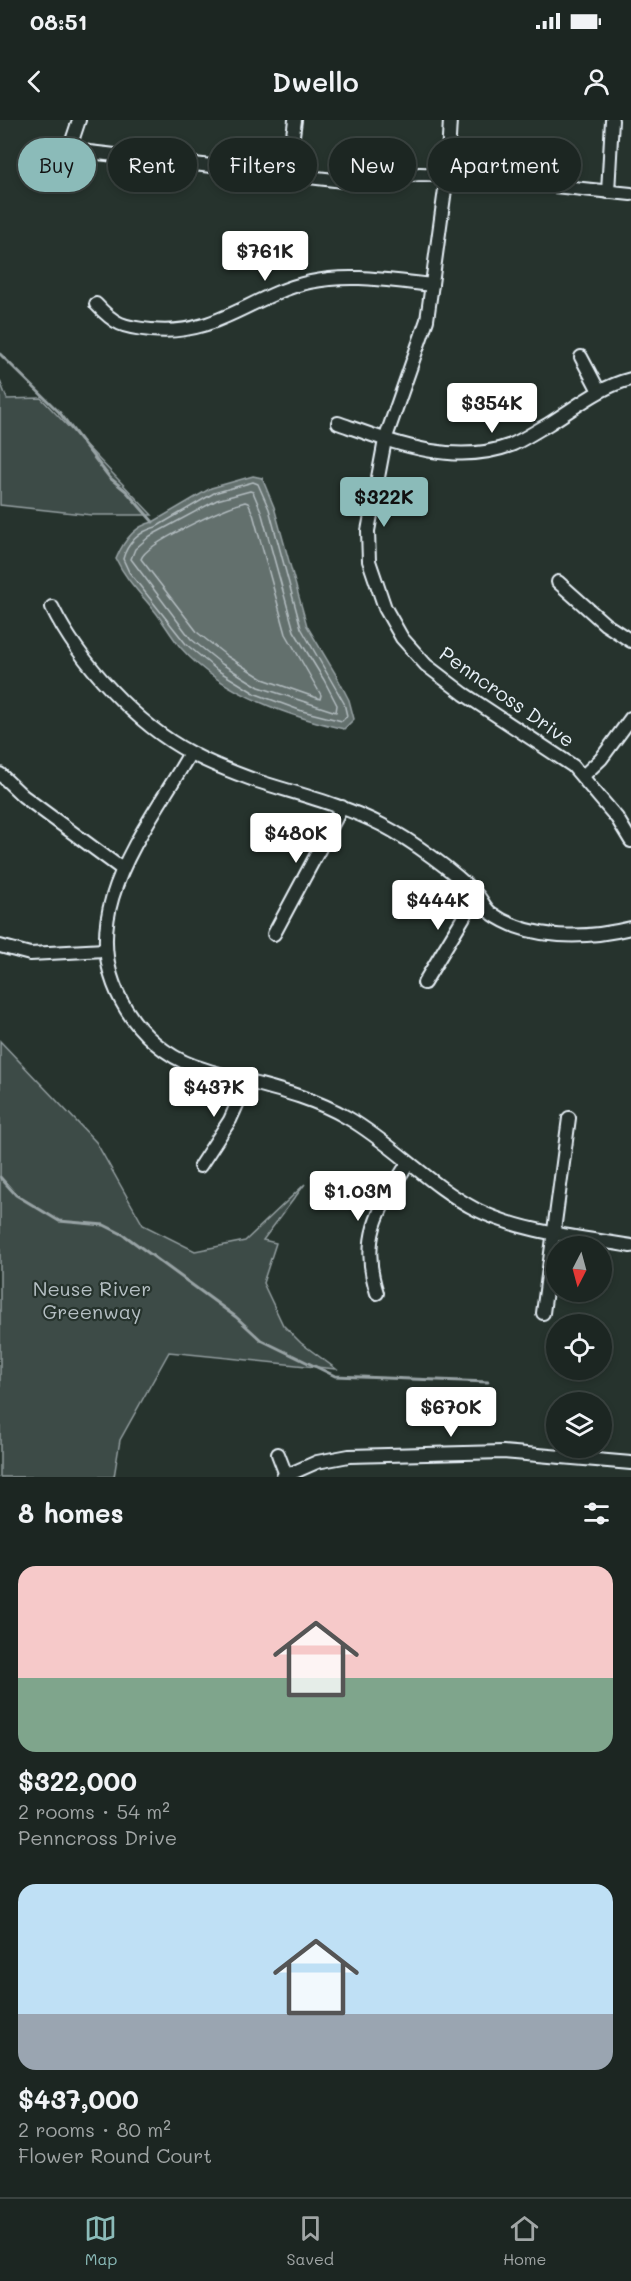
<!DOCTYPE html>
<meta charset="utf-8">
<style>
:root{--surface:#1c2622;--page:#29322f;--text:#f1f3f6;--muted:#a0a5a5;--line:#3a4340;--accent:#8bbbb9}
body{margin:0;font-family:Mali,sans-serif;background:var(--page);color:var(--text);height:100vh;display:flex;flex-direction:column;font-size:22px;white-space:nowrap}
*{box-sizing:border-box;margin:0}
p{font-size:20px;color:var(--muted)}
.icon{flex:none;width:33px;height:33px;fill:none;stroke:currentColor;stroke-width:2;stroke-linecap:round;stroke-linejoin:round}
.map{position:relative;height:1357px;overflow:hidden}
.drawer{display:flex;flex-direction:column;background:var(--surface);flex:1}
.drawer>*{flex:none}
.hud{position:absolute;left:18px;top:18px;width:596px;height:54px;display:flex;gap:12px}
.needle{width:39px;rotate:186deg}
.buttons{position:absolute;left:546px;top:1116px;display:grid;gap:12px}
.buttons a{display:grid;place-items:center;width:66px;height:66px;border-radius:50%;background:var(--surface);box-shadow:0 3px 9px #0003,0 0 0 2px var(--line);font-size:30px}
.price{position:absolute;translate:-50% -51px;padding:0 14px;border-radius:6px;background:#fff;color:#222;font-size:20px;line-height:39px;filter:drop-shadow(0 2px 3px #0008)}
.price::after{content:'';position:absolute;left:50%;top:36px;width:18px;height:14px;margin-left:-9px;background:inherit;clip-path:polygon(0 0,100% 0,50% 100%)}
.price.on{background:var(--accent);color:#111}
ul{padding:0;list-style:none}
li{display:grid;align-content:center;gap:12px;height:318px;padding:0 18px}
li span{display:grid;place-items:center;height:186px;border-radius:18px;color:#555}
li>.icon{margin-inline-start:auto}
span .icon{width:108px;height:108px;fill:#fffc;stroke-width:1}
li b{font-size:26px}
h2{display:flex;justify-content:space-between;align-items:center;height:72px;padding:0 18px;font-size:26px}
.tag{padding:0 21px;border-radius:27px;background:var(--surface);box-shadow:0 3px 9px #0003,0 0 0 2px var(--line);font-size:21px;line-height:54px}
.tag.on{background:var(--accent);color:#111}
.status{display:flex;justify-content:space-between;align-items:center;height:42px;padding:0 30px;background:var(--surface);direction:ltr}
.status svg{height:16px;fill:currentColor}
header{display:flex;justify-content:space-between;align-items:center;height:78px;padding:0 18px;background:var(--surface);font-size:27px;font-weight:600}
.tabs{display:flex;justify-content:space-around;align-items:center;height:84px;border-top:2px solid var(--line);background:var(--surface);font-size:16px;color:var(--muted)}
.tabs a{display:grid;justify-items:center;gap:3px}
.tabs .on{color:var(--accent)}
.map>svg:first-child{display:block}
.green{fill:#3e4b47;stroke:#939ea0;stroke-width:1.5}
.water{fill:#636f6d;stroke:#98a3a5;stroke-width:1.5}
.lines{fill:none;stroke-linecap:round;stroke-linejoin:round}
.shore{stroke:#b3bdc0;stroke-width:1.5}
.stream{stroke:#98a3a5;stroke-width:3}
.minor-casing{stroke:#e8f1f8;stroke-width:16}
.minor{stroke:#26332d;stroke-width:12}
.labels{text-anchor:middle;stroke-width:4.5;stroke-linejoin:round;paint-order:stroke}
.street-label{font-size:20px;fill:#e8f1f8;stroke:#26332d}
.park-label{font-size:20px;fill:#b5bfc3;stroke:#26332d}
</style>
<div class="status"><b>08:51</b><svg viewBox="0 0 49 12"><path d="M0 12V9h3v3zM5 12V6h3v6zM10 12V3h3v9zM15 12V0h3v12zM26 1h20v11H26zM47 4h2v5h-2z"/></svg></div>
<header><svg class="icon" aria-label="back" viewBox="0 0 24 24"><path d="M15 5l-7 7 7 7"/></svg>Dwello<svg class="icon" aria-label="person" viewBox="0 0 24 24"><circle cx="12" cy="8" r="4"/><path d="M4 21q1-7 8-7t8 7"/></svg></header>
<div class="map">
<svg width="631" height="1357" viewBox="0 0 631 1357">
<rect width="100%" height="100%" fill="#26332d"/>
<filter id="ink" filterUnits="userSpaceOnUse"><feTurbulence type="fractalNoise" baseFrequency=".0167" numOctaves="2"/><feDisplacementMap in="SourceGraphic" scale="12" xChannelSelector="R" yChannelSelector="G"/><feConvolveMatrix kernelMatrix="1 2 1 2 8 2 1 2 1" color-interpolation-filters="sRGB"/></filter>
<g filter="url(#ink)">
<!-- green -->
<g class="green">
<polygon points="0,261 7,279 41,278 152,395 92,395 0,385"/>
<polygon points="0,921 96,1022 143,1105 195,1131 245,1121 305,1064 263,1120 276,1123 263,1163 283,1205 301,1223 336,1249 169,1232 120,1320 114,1357 0,1357"/>
</g>
<!-- water -->
<path class="water" d="M253,356l9,2 12,29 33,119 28,47 14,27 5,19 -10,10c-57,-13 -123,-36 -163,-81 -9,-11 -16,-23 -24,-34 -15,-19 -31,-34 -41,-55 7,-17 18,-33 37,-37l58,-34z"/>
<g class="lines">
<!-- shore -->
<g class="shore">
<path d="M253,362l5,2 11,25 32,119 43,75 3,13 -5,5 -40,-10 -46,-17 -39,-24 -31,-26 -57,-72 -6,-13c4,-16 17,-28 33,-32l58,-34z"/>
<polygon points="250,371 253,372 261,391 294,511 324,560 337,585 336,592 259,567 222,544 191,519 131,439 135,429 150,416 217,380"/>
<path d="M245,382l3,1 5,11 33,120 35,61 -1,4 -57,-20 -36,-23 -29,-23 -57,-74c5,-16 85,-52 104,-57z"/>
</g>
<!-- stream -->
<g class="stream">
<polyline points="0,234 59,292 110,358 126,371 153,402"/>
<polyline points="0,1057 16,1075 59,1101 104,1105 124,1115 236,1197 261,1220 335,1256 488,1262"/>
</g>
<!-- minor casing -->
<g class="minor-casing">
<g id="minor">
<polyline points="79,0 70,27 89,32 352,62 420,54 447,55 631,74"/>
<polyline points="450,0 447,55 427,200 385,320 368,411 369,441 385,488 402,518 426,545 464,574 573,646 617,698 631,721"/>
<polyline points="288,54 295,0"/>
<polyline points="608,72 612,0"/>
<path d="M96,184c19,21 27,23 55,26 65,7 100,-35 159,-48 40,-9 82,-1 122,3"/>
<polyline points="581,237 599,271"/>
<path d="M338,303c54,19 115,44 173,22 12,-5 25,-14 36,-20 28,-17 52,-38 84,-46"/>
<polyline points="558,462 605,504 631,521"/>
<path d="M52,487c27,55 85,118 139,146 19,11 42,19 63,27 43,14 87,24 128,45 29,15 72,46 95,70 5,5 8,14 14,18 39,28 96,26 140,15"/>
<path d="M190,633c-44,78 -121,164 -64,256 15,25 40,47 68,57 51,18 107,24 154,52 45,26 82,68 129,92 47,23 103,27 154,36"/>
<polyline points="0,654 23,676 122,749"/>
<polyline points="583,656 601,639 631,598"/>
<polyline points="274,814 342,687"/>
<polyline points="0,826 30,834 105,830"/>
<polyline points="424,863 477,775"/>
<polyline points="200,1046 230,1000 248,960"/>
<path d="M377,1173c-18,-56 2,-84 31,-130"/>
<polyline points="543,1193 569,998"/>
<polyline points="278,1334 286,1355"/>
<polyline points="283,1357 317,1342 349,1336 503,1332 631,1343"/>
</g>
</g>
<!-- minor -->
<use href="#minor" class="minor"/>
</g>
</g>
<g class="labels">
<!-- street labels -->
<g class="street-label">
<text transform="translate(507 577) rotate(35)" y="7">Penncross Drive</text>
</g>
<!-- park labels -->
<g class="park-label">
<text x="92" y="1176">Neuse River<tspan x="92" dy="23">Greenway</tspan></text>
</g>
</g>
</svg>
<div class="buttons">
<a><svg class="needle" viewBox="-14 -14 28 28"><path d="M0-13l5 13h-10z" fill="#e53935"/><path d="M0 13l5-13h-10z" fill="#a0a5a5"/></svg></a>
<a><svg class="icon" aria-label="locate" viewBox="0 0 24 24"><circle cx="12" cy="12" r="6"/><path d="M12 2v4M12 18v4M2 12h4M18 12h4"/></svg></a>
<a><svg class="icon" aria-label="layers" viewBox="0 0 24 24"><path d="M12 4l9 5-9 5-9-5zM3 14l9 5 9-5"/></svg></a>
</div>
<b class="price" style="left:265px;top:162px">$761K</b>
<b class="price" style="left:492px;top:314px">$354K</b>
<b class="price on" style="left:384px;top:408px">$322K</b>
<b class="price" style="left:296px;top:744px">$480K</b>
<b class="price" style="left:438px;top:811px">$444K</b>
<b class="price" style="left:214px;top:998px">$437K</b>
<b class="price" style="left:358px;top:1102px">$1.03M</b>
<b class="price" style="left:451px;top:1318px">$670K</b>
<div class="hud">
<a class="tag on">Buy</a>
<a class="tag">Rent</a>
<a class="tag">Filters</a>
<a class="tag">New</a>
<a class="tag">Apartment</a>
</div>
</div>
<section class="drawer">
<h2>8 homes<svg class="icon" aria-label="filters" viewBox="0 0 24 24"><path d="M4 7h16M4 17h16"/><circle cx="9" cy="7" r="2"/><circle cx="15" cy="17" r="2"/></svg></h2>
<ul>
<li><span style="background:linear-gradient(#f6c9c9 60%,#7fa58c 0)"><svg class="icon" aria-label="home" viewBox="0 0 24 24"><path d="M3 11l9-7 9 7M6 9v11h12V9"/></svg></span><div><b>$322,000</b><p>2 rooms · 54 m²</p><p>Penncross Drive</p></div></li>
<li><span style="background:linear-gradient(#bfe0f5 70%,#9aa5b1 0)"><svg class="icon" aria-label="home" viewBox="0 0 24 24"><path d="M3 11l9-7 9 7M6 9v11h12V9"/></svg></span><div><b>$437,000</b><p>2 rooms · 80 m²</p><p>Flower Round Court</p></div></li>
</ul>
</section>
<nav class="tabs">
<a class="on"><svg class="icon" aria-label="map" viewBox="0 0 24 24"><path d="M3 6l6-2 6 2 6-2v14l-6 2-6-2-6 2zM9 4v14M15 6v14"/></svg>Map</a>
<a><svg class="icon" aria-label="saved" viewBox="0 0 24 24"><path d="M7 4h10v16l-5-4-5 4z"/></svg>Saved</a>
<a><svg class="icon" aria-label="home" viewBox="0 0 24 24"><path d="M3 11l9-7 9 7M6 9v11h12V9"/></svg>Home</a>
</nav>
